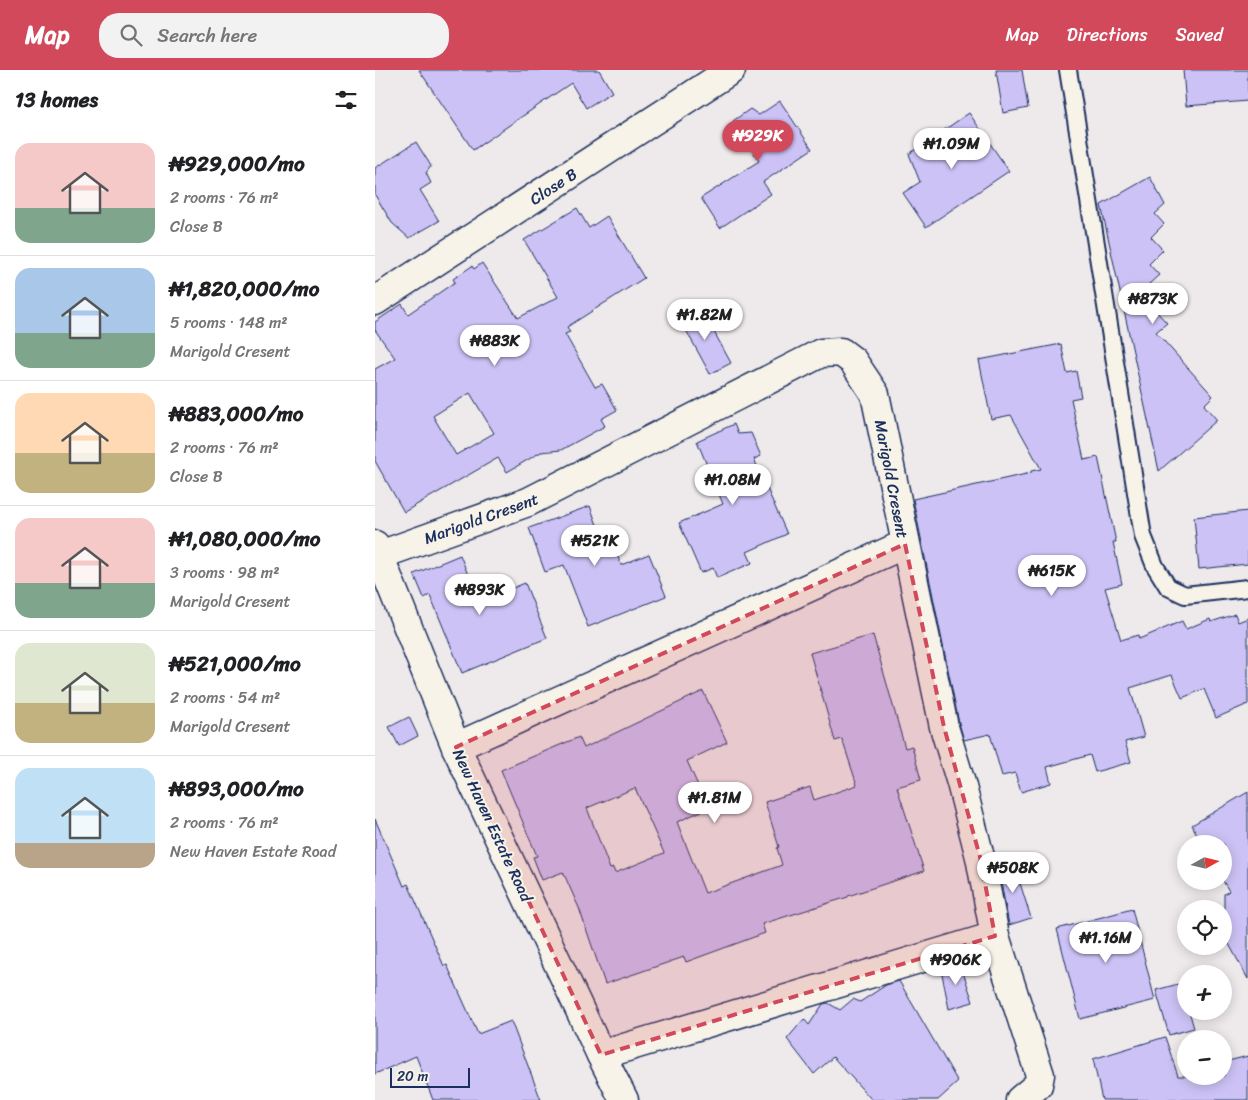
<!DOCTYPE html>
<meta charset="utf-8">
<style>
:root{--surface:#fff;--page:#f2f2f2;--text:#202124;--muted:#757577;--line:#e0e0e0;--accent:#d1495b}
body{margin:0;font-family:Sriracha,sans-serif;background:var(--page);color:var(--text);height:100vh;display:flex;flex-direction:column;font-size:19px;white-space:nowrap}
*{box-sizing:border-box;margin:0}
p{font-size:16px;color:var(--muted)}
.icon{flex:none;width:28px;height:28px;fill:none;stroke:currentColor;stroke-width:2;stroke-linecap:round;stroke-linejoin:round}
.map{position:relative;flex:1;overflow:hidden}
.side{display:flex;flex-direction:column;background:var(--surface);width:375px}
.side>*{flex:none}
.needle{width:32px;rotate:82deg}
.tools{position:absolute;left:802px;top:765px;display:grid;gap:10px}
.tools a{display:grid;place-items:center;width:55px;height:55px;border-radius:50%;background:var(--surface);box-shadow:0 2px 12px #0003;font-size:25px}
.scale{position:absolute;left:15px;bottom:12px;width:80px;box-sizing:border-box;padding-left:5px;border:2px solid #1b2f5e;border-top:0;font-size:14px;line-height:18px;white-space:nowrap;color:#1b2f5e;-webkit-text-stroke:4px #f7f3e8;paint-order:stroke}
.price{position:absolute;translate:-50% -42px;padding:0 11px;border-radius:18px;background:#fff;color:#222;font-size:16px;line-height:32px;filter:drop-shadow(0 1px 2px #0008)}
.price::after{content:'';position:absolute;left:50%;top:30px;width:15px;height:11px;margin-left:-8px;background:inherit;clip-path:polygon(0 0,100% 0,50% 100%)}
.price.current{background:var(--accent);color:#fff}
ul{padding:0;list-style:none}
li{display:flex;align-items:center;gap:15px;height:125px;padding:0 15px}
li+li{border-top:1px solid var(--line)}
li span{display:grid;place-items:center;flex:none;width:140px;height:100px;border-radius:15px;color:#555}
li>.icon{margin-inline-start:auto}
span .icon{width:60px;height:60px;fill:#fffc;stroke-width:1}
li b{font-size:21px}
h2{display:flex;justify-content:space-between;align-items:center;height:60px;padding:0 15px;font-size:21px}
header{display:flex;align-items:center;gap:30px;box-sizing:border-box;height:70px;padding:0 25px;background:var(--accent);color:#fff}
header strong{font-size:24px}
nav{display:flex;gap:28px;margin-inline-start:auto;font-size:18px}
.search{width:350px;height:45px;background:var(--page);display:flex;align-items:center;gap:12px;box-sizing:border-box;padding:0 18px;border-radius:20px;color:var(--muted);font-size:19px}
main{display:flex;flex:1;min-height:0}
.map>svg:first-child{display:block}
.building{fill:#ccc2f5;stroke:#1b2f5e;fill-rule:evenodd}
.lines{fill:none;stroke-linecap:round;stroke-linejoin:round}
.lane-casing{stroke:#1b2f5e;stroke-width:20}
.street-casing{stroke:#1b2f5e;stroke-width:31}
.lane{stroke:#f7f3e8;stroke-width:16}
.street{stroke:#f7f3e8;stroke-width:28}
.marked{fill:#d1495b;fill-opacity:0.2;stroke:#d1495b;stroke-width:4;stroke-dasharray:10 6;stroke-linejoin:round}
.labels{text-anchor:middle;stroke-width:4;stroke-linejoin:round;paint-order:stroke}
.street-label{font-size:16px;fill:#1b2f5e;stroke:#f7f3e8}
</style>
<header>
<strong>Map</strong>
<div class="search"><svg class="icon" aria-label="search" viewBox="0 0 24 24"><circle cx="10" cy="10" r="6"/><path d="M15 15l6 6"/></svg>Search here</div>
<nav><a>Map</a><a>Directions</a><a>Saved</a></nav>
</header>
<main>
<section class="side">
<h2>13 homes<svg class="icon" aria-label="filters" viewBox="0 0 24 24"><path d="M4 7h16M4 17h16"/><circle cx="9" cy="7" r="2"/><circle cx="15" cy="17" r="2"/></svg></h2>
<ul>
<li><span style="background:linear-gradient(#f6c9c9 65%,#7fa58c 0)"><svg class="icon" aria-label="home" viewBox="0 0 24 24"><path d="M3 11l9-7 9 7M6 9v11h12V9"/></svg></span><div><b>₦929,000/mo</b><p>2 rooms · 76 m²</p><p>Close B</p></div></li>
<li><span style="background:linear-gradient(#a9c7e8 65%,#7fa58c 0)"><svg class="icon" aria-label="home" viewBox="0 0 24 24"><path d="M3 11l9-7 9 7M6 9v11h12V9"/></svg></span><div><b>₦1,820,000/mo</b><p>5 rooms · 148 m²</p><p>Marigold Cresent</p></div></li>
<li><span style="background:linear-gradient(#ffd9b3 60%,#c2b280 0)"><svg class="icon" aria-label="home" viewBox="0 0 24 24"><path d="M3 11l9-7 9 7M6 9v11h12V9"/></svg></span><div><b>₦883,000/mo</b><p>2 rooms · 76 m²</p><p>Close B</p></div></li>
<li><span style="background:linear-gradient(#f6c9c9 65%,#7fa58c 0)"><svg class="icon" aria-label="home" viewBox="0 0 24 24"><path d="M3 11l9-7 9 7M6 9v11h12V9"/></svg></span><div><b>₦1,080,000/mo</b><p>3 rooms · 98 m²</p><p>Marigold Cresent</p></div></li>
<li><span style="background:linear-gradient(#dfe7d0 60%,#c2b280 0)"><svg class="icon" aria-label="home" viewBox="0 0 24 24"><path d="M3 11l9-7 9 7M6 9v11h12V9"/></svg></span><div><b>₦521,000/mo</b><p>2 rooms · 54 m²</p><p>Marigold Cresent</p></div></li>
<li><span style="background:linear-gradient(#bfe0f5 75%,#b9a48a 0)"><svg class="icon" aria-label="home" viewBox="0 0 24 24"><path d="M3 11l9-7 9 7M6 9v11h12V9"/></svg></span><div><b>₦893,000/mo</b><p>2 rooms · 76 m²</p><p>New Haven Estate Road</p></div></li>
</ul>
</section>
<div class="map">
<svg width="873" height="1030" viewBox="0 0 873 1030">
<rect width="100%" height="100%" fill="#eee9eb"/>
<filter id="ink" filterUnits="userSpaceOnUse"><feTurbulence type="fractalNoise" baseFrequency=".02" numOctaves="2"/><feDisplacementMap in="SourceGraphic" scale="10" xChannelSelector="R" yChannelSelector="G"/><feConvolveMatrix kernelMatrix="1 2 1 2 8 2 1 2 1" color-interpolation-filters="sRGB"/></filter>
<g filter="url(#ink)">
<!-- building -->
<g class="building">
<polygon points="44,0 224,0 237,22 211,38 196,13 98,80"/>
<polygon points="621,0 647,0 653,38 628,43"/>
<polygon points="808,0 873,0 873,31 811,36"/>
<polygon points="405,31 437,79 388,112 396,124 345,158 326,128 384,91 358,51 375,39 384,45"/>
<polygon points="594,43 634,101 551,157 528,123 545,112 534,84"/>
<polygon points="41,72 56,96 51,103 56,113 45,120 64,151 34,168 17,153 0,125 0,98"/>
<polygon points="775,107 790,135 780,144 789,154 776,167 788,180 774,194 784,205 774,214 789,231 780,240 792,253 781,262 838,326 829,335 842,350 784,401 726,135"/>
<path d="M202,138l12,20 18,-12 37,62 -77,49 3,5 -5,2 30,53 7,-3 15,26 -16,9 4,7 -44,24 -20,2 -34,20 -9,-14 -94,54 -29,-51v-92l20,-11 -20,-28v-8l27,-18 6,10 47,-32 -2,-3 19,-13 2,3 8,-6 36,55 40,-21 -34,-57zM95,323l24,40 -38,22 -23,-39z"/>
<polygon points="326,238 356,293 335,304 305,249"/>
<polygon points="686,274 692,303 701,301 706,327 696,329 709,390 723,387 741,472 738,472 747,514 730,518 746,570 763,565 764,569 807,551 811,559 835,549 836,552 860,544 863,552 873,548 873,634 841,648 829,619 807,628 797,605 755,618 769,667 750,672 756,692 720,702 715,685 672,697 676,713 646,722 640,703 627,706 615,664 589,670 584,653 538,429 656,403 656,401 666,399 636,345 616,349 604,290"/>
<polygon points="359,354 363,364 376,363 386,386 379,389 412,464 372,482 377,493 342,508 338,498 326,503 304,453 348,434 322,371"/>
<polygon points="215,436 233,485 241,482 246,495 274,484 291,526 213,557 189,495 170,502 154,458"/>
<polygon points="873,441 873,494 824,499 819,447"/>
<polygon points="85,485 104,532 150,513 172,568 87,603 55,525 49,528 39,504"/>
<path d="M498,565l32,113 7,-2 9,34 -24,7 27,84 -76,25v1l-86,27 3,9 -79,29 -2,-5 -79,27 -26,-76 -16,-36 -21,8 -9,-23 4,-1 -36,-86 78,-33 5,11 119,-57 24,51 -40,19 21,47 -31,14 28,71 77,-28 -5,-17 2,-1 -14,-45 45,-15 4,13 43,-15 -15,-46 -7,2 -25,-88zM260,718l29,65 -49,20 -2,-5 -3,1 -23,-61z"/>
<polygon points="34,647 43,666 24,676 14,657"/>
<polygon points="873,722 873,909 849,865 849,824 854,821 848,811 849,774 827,774 817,755"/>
<polygon points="0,749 29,816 33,814 69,896 72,895 103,964 136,951 166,1030 58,1030 41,986 0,1004"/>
<polygon points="638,791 656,848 634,855 623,796"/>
<polygon points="757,839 780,930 705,949 682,859"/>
<polygon points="585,893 598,932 574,939 566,899"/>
<polygon points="524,911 583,1012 563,1030 497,1030 458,987 439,1004 412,969 429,949 434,955 448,934 453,933 465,940 478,929 485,932 511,915"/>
<polygon points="807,913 811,930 811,941 814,941 819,958 794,965 781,920"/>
<polygon points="790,967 803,1006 849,1006 849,992 873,986 873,1030 727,1030 718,989"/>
</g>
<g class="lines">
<!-- lane casing -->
<g class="lane-casing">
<polyline id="lane" points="693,0 768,466 780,496 793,517 810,525 873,518"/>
</g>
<!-- street casing -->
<g class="street-casing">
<g id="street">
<polyline points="0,231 356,0"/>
<polyline points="0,475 81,677 226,985 249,1030"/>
<polyline points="5,485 153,432 446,283 466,282 478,291 500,324 569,657 586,713 605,787 620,866 665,1005 663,1015 645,1030"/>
<polyline points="81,677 530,474"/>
<polyline points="226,985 620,866"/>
</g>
</g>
<!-- lane -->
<use href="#lane" class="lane"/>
<!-- street -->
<use href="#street" class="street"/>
</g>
</g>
<!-- marked area -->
<path class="marked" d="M530,474l39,183 36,130 15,79 -394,119 -145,-308z"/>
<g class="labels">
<!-- street labels -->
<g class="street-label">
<text transform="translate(178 116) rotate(-33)" y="6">Close B</text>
<text transform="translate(517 409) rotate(79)" y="6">Marigold Cresent</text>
<text transform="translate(106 448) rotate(-20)" y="6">Marigold Cresent</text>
<text transform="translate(118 755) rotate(65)" y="6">New Haven Estate Road</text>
</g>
</g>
</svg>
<div class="tools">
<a><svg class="needle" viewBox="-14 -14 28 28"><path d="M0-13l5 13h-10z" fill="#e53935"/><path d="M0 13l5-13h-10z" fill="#757577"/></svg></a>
<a><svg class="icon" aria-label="locate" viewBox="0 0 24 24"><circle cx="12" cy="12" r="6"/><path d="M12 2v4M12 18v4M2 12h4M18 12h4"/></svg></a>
<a>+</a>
<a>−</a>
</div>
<div class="scale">20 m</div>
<b class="price current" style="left:383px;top:92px">₦929K</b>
<b class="price" style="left:577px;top:100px">₦1.09M</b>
<b class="price" style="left:778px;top:255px">₦873K</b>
<b class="price" style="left:330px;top:271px">₦1.82M</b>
<b class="price" style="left:120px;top:297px">₦883K</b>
<b class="price" style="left:358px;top:436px">₦1.08M</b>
<b class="price" style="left:220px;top:497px">₦521K</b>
<b class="price" style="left:677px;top:527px">₦615K</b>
<b class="price" style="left:105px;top:546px">₦893K</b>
<b class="price" style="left:340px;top:754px">₦1.81M</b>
<b class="price" style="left:638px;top:824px">₦508K</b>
<b class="price" style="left:731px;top:894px">₦1.16M</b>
<b class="price" style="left:581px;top:916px">₦906K</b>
</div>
</main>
